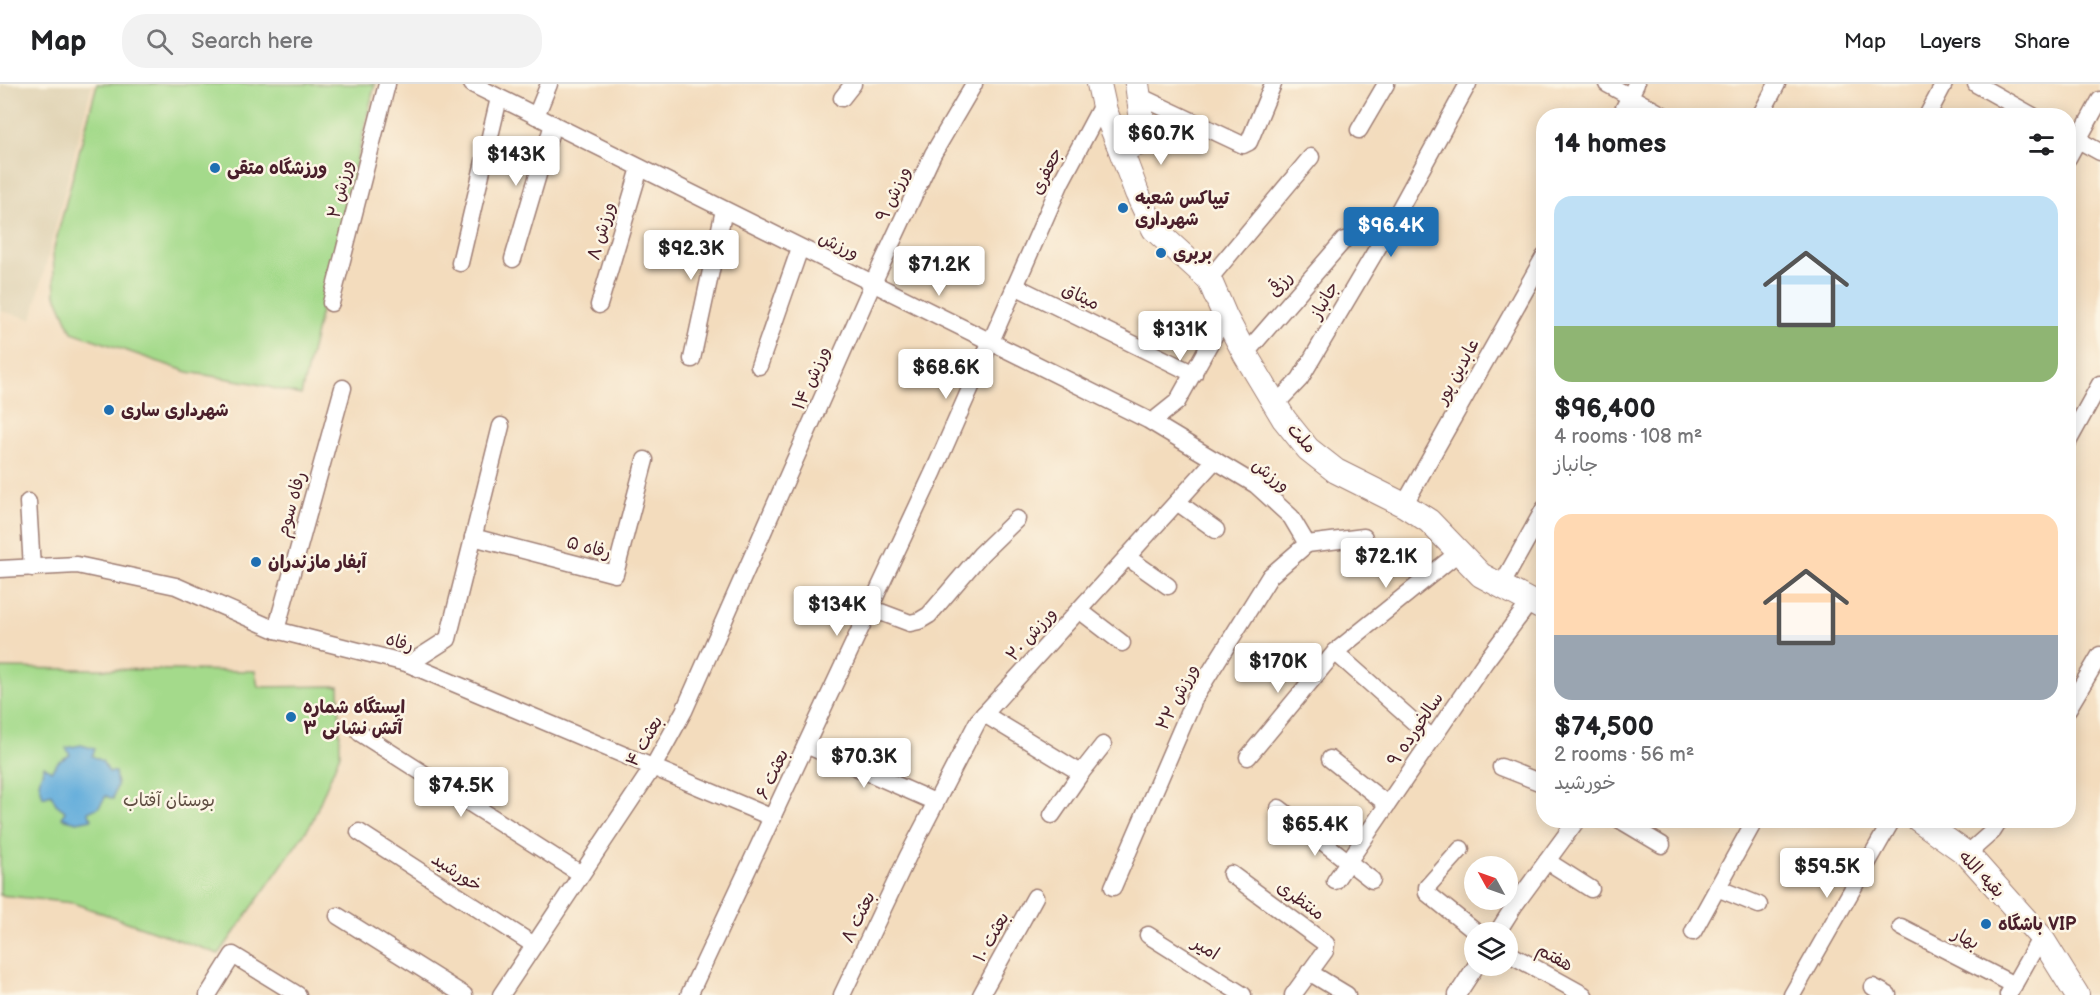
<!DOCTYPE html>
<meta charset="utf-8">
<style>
:root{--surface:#fff;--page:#f2f2f2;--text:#202124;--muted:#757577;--line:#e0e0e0;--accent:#1f6fb2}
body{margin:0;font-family:"Balsamiq Sans","Playpen Sans Arabic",sans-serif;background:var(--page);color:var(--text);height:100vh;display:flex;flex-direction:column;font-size:22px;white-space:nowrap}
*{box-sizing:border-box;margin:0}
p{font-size:20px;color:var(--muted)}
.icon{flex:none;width:33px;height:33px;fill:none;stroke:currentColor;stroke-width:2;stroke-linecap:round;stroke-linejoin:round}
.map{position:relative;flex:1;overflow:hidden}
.details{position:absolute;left:1536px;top:24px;width:540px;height:720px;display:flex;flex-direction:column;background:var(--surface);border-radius:24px;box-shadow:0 3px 15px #0003}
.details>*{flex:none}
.needle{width:39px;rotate:310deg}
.tools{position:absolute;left:1464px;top:772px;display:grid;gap:12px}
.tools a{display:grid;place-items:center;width:54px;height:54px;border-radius:50%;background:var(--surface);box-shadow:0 3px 15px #0003;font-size:30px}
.price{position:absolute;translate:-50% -51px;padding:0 14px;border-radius:6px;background:#fff;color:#222;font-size:20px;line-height:39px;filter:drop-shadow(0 2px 3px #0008)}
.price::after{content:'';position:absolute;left:50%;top:36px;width:18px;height:14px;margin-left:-9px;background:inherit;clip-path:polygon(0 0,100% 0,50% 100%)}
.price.current{background:var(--accent);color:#fff}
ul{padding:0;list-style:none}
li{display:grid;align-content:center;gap:12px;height:318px;padding:0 18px}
li span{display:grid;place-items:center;height:186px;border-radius:18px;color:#555}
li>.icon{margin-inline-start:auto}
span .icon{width:108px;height:108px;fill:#fffc;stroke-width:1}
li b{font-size:26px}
h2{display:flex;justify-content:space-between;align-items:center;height:72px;padding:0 18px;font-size:26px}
header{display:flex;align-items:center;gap:36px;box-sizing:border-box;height:84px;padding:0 30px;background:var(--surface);border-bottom:2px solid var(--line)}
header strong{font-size:28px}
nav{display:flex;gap:33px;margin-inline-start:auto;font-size:21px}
.search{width:420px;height:54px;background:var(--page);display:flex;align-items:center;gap:15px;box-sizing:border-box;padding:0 21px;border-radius:24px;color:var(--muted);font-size:22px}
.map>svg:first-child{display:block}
.built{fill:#e0d3b4}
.green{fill:#a4da8b;stroke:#777c5b;stroke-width:1.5}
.water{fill:#63addb;stroke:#566683;stroke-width:1.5}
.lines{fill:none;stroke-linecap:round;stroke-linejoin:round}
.street-casing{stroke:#9e7e74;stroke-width:19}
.secondary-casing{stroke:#9e7e74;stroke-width:26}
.street{stroke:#fff;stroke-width:16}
.secondary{stroke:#fff;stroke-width:24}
.poi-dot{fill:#1f6fb2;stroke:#fcf5e5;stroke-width:2}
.labels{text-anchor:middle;stroke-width:5;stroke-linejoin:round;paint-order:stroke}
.poi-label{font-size:18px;font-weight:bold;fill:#4a1f2b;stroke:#fcf5e5;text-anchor:start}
.street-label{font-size:18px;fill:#4a1f2b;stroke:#fcf5e5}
.park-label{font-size:18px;fill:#604e43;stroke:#fcf5e5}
</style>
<header>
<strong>Map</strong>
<div class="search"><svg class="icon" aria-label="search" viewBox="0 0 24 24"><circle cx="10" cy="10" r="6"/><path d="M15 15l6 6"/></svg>Search here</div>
<nav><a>Map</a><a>Layers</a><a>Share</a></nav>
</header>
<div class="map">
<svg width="2100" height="911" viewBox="0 0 2100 911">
<rect width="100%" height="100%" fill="#fcf5e5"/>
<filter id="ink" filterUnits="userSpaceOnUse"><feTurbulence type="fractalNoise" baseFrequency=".0167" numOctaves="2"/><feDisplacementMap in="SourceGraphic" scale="12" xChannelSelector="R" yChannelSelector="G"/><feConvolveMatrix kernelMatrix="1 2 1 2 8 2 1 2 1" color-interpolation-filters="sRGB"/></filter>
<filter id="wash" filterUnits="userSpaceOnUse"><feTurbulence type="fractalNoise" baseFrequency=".008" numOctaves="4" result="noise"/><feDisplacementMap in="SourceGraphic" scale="24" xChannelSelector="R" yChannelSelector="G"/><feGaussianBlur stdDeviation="1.35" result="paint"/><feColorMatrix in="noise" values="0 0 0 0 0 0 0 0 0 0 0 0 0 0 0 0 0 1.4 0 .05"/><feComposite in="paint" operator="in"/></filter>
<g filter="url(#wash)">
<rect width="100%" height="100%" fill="#f3dcbd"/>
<!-- built -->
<polygon class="built" points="0,0 92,0 32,235 0,227"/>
<!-- green -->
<g class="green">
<polygon points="97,0 375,0 301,311 253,299 188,288 72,248 55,209 53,168"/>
<polygon points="0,584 255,587 258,603 339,602 340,670 311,740 219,870 73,819 0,811"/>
</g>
<!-- water -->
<polygon class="water" points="81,661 95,665 92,672 102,677 109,688 115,688 117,701 113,715 106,712 99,723 88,728 92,735 77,738 62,734 65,727 56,720 51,710 43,713 39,698 44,682 51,687 59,677 70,671 66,664"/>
</g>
<g filter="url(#ink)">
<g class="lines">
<!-- street casing -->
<g class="street-casing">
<g id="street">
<polyline points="472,0 1148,336 1256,401 1291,433 1307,460 1364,453"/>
<polyline points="1607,0 1665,32"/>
<polyline points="1976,0 2033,32"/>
<polyline points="1139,12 1243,61 1249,58 1273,0"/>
<polyline points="842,14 853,0"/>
<polyline points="536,32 549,0"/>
<polyline points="1620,32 1636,0"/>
<polyline points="1760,32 1777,0"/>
<polyline points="1927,32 1944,0"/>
<polyline points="1359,46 1386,0"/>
<polyline points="2069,51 2100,68"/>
<polyline points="2068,74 2100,16"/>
<polyline points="513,175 553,40"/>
<polyline points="460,179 499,14"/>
<polyline points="1209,195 1311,73"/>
<polyline points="1015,202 1194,290"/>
<polyline points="331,219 387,0"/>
<polyline points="599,221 640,84"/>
<polyline points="1245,270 1344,156"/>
<polyline points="692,275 724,126"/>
<polyline points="759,282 800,164"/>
<polyline points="1276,320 1300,295 1387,148 1468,0"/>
<polyline points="1152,338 1177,318 1225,232"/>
<polyline points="2068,358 2100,300"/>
<polyline points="28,418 32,484"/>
<polyline points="1177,418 1216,446"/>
<polyline points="1404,421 1544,173"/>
<polyline points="473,453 615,490 645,376"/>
<polyline points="1127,473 1168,502"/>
<polyline points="0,485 77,481 176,502 276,546 406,579 773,734"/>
<polyline points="1501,502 1544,425"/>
<polyline points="870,524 910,539 919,537 929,531 981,470 1017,435"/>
<polyline points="1079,526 1122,559"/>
<polyline points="276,546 343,304"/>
<polyline points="1335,568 1432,654"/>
<polyline points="409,580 448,555 501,342"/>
<polyline points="2068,625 2100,571"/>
<polyline points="984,630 1081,689 1052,731"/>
<polyline points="360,649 581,790"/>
<polyline points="806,661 935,718"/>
<polyline points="1248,673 1335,568 1459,468"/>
<polyline points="1330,675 1387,720"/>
<polyline points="1501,683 1544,700"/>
<polyline points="1081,689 1103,661"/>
<polyline points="1279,724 1372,796"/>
<polyline points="1620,736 1662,761"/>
<polyline points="359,748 534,861"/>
<polyline points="1461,765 1427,803 1427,809 1477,849"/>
<polyline points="1967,770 1993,747 2000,736"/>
<polyline points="1547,777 1591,805"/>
<polyline points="1231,790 1326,860 1325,867 1293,911"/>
<polyline points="1335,797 1485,578 1530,518"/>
<polyline points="1113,803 1196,611 1270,492 1307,460"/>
<polyline points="1717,804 1759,821"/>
<polyline points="338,832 464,911"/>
<polyline points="1901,843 2014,901"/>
<polyline points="1693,848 1755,736"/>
<polyline points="1497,849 1514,822 1577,736"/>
<polyline points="1148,851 1243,911"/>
<polyline points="1508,869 1584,911"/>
<polyline points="1309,888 1347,911"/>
<polyline points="1873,903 1888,911"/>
<polyline points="208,911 233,871 298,911"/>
<polyline points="501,911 653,683 684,627 873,199 933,70 974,0"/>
<polyline points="689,911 934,387 1061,98 1103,19"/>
<polyline points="842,911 908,772 978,637 1215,376"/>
<polyline points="981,911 1035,813"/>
<polyline points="1457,911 1476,882"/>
<polyline points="1792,911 1892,736"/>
<polyline points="2008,911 2041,853"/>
</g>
</g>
<!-- secondary casing -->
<g class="secondary-casing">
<g id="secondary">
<polyline points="1099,0 1105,27 1118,59 1132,62 1139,59 1144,51 1137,0"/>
<polyline points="1118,59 1137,109 1154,145 1209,195 1225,232 1245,270 1284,335 1308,365 1336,387 1404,421 1429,437 1481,491 1544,525"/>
<polyline points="1919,736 1967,770 2041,853 2077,911"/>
</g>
</g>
<!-- street -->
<use href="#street" class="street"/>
<!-- secondary -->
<use href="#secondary" class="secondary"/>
</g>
</g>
<!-- markers -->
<g class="poi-dot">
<circle cx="215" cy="84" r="6"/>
<circle cx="1123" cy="124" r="6"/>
<circle cx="1161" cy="169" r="6"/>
<circle cx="109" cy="326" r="6"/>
<circle cx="256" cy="478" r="6"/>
<circle cx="291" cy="633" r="6"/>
<circle cx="1986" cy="840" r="6"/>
</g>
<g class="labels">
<!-- poi labels -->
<g class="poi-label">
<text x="227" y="90">ورزشگاه متقی</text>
<text x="1135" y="120">تیپاکس شعبه<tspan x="1135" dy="21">شهرداری</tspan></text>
<text x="1173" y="175">بربری</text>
<text x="121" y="332">شهرداری ساری</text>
<text x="268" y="484">آبفار مازندران</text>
<text x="303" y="629">ایستگاه شماره<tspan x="303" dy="21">۳ آتش نشانی</tspan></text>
<text x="1998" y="846">باشگاه VIP</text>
</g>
<!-- street labels -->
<g class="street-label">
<text transform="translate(1046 87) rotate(-64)" y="6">جعفری</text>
<text transform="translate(340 105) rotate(-76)" y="6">ورزش ۲</text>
<text transform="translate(893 110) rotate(-65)" y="6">ورزش ۹</text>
<text transform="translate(601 147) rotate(-74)" y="6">ورزش ۸</text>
<text transform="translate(839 161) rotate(26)" y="6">ورزش</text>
<text transform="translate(1280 200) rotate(-49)" y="6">رزقی</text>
<text transform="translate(1081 212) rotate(26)" y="6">میثاق</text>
<text transform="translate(1324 216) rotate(-60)" y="6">جانباز</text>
<text transform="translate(1457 287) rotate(-61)" y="6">عابدین پور</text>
<text transform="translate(811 294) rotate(-66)" y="6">ورزش ۱۴</text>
<text transform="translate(1302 354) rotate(48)" y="6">ملت</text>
<text transform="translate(1271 391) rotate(38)" y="6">ورزش</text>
<text transform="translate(291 420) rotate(-74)" y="6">رفاه سوم</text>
<text transform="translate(589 463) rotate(15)" y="6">رفاه ۵</text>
<text transform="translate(1031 550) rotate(-48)" y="6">ورزش ۲۰</text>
<text transform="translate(400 558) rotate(16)" y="6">رفاه</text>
<text transform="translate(1177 613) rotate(-63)" y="6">ورزش ۲۲</text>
<text transform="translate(1415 645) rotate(-56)" y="6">سالخورده ۹</text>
<text transform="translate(644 657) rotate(-60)" y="6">بعثت ۴</text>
<text transform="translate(772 690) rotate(-65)" y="6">بعثت ۶</text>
<text transform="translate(457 788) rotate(33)" y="6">خورشید</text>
<text transform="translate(1982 790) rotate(46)" y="6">بقیه الله</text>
<text transform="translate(1301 816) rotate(36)" y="6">منتظری</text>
<text transform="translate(858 833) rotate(-64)" y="6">بعثت ٨</text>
<text transform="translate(991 853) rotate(-61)" y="6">بعثت ۱۰</text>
<text transform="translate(1966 854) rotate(27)" y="6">بهار</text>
<text transform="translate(1206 864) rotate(32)" y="6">امیر</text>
<text transform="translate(1555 873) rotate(29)" y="6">هفتم</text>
</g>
<!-- park labels -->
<g class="park-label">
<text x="169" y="722">بوستان آفتاب</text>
</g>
</g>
</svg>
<div class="tools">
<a><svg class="needle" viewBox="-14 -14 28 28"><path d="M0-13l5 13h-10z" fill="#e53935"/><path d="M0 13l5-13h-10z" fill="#757577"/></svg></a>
<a><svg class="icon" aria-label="layers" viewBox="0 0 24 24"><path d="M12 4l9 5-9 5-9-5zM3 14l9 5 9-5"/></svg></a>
</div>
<b class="price" style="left:1161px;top:82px">$60.7K</b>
<b class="price" style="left:516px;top:103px">$143K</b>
<b class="price current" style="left:1391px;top:174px">$96.4K</b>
<b class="price" style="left:691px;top:197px">$92.3K</b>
<b class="price" style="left:939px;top:213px">$71.2K</b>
<b class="price" style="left:1180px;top:278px">$131K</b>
<b class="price" style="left:946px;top:316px">$68.6K</b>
<b class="price" style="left:1386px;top:505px">$72.1K</b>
<b class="price" style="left:837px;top:553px">$134K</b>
<b class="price" style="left:1278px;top:610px">$170K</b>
<b class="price" style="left:864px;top:705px">$70.3K</b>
<b class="price" style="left:461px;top:734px">$74.5K</b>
<b class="price" style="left:1315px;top:773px">$65.4K</b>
<b class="price" style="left:1827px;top:815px">$59.5K</b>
<section class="details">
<h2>14 homes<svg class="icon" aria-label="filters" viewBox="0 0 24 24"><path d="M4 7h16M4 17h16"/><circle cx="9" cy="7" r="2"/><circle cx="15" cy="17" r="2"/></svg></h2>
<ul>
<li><span style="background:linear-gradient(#bfe0f5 70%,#8fb573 0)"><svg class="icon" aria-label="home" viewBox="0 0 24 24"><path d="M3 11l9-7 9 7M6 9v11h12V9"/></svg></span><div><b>$96,400</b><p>4 rooms · 108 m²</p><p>جانباز</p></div></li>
<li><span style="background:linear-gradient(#ffd9b3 65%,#9aa5b1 0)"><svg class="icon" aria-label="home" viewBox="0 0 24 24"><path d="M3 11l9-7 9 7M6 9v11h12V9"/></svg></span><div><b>$74,500</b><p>2 rooms · 56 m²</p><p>خورشید</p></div></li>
</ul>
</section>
</div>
